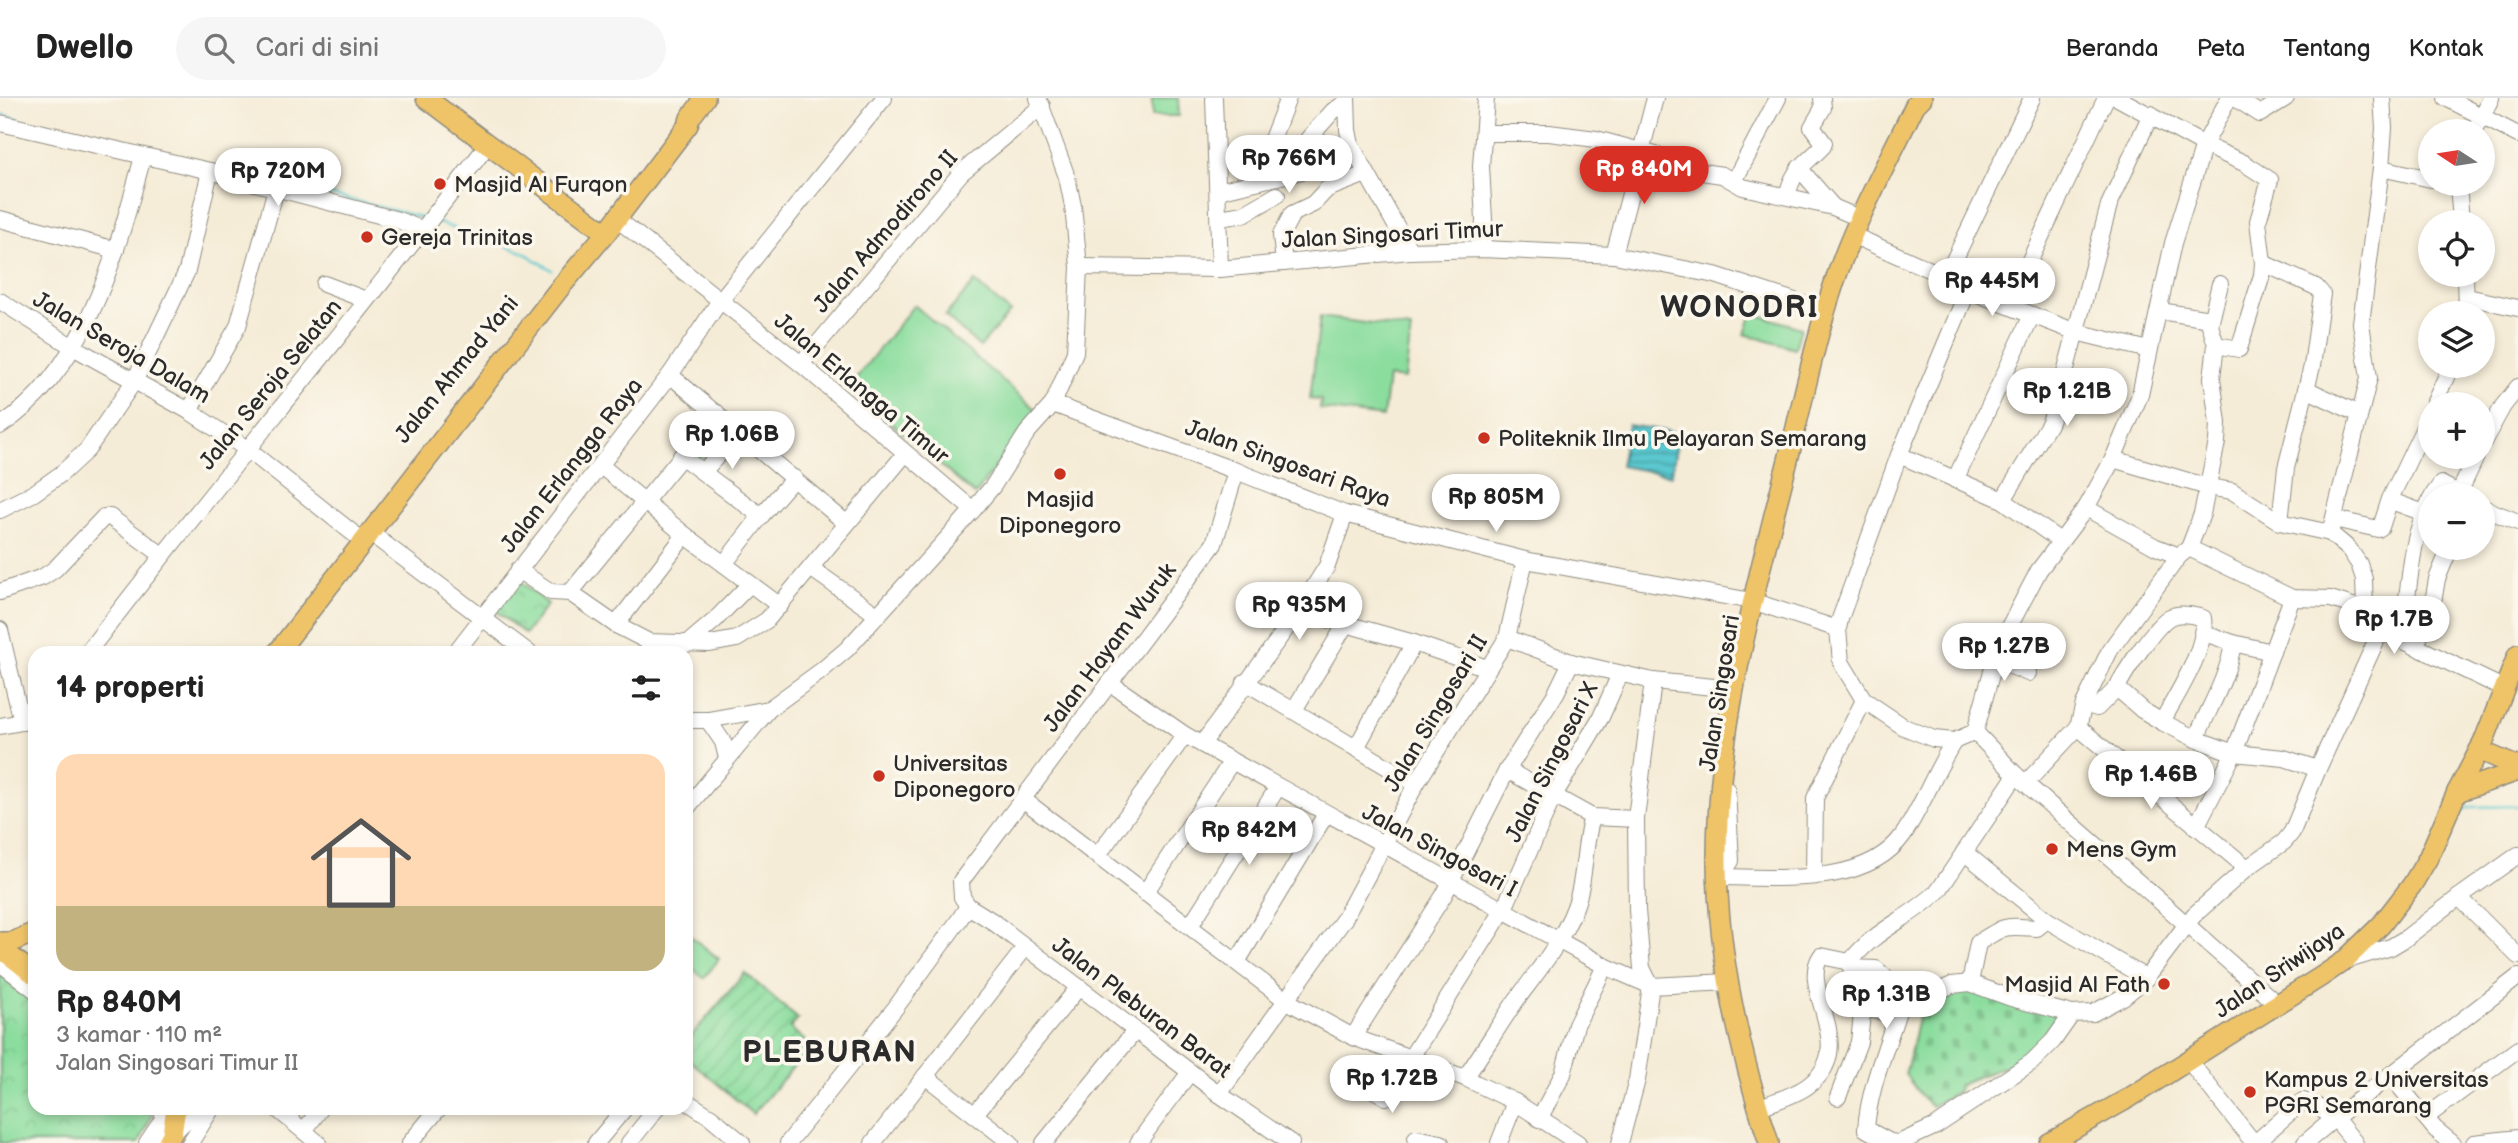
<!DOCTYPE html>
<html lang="id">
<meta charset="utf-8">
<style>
:root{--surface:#fff;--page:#f6f6f6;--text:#222;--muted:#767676;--line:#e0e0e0;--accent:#d93025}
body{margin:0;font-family:"Balsamiq Sans",sans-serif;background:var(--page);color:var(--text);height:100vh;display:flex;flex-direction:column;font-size:26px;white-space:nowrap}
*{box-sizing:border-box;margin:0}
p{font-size:23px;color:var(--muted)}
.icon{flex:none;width:38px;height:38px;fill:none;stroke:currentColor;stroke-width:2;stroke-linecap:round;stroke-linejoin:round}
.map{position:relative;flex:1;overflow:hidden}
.panel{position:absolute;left:28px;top:548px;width:665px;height:469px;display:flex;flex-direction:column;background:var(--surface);border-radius:21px;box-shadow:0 4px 10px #0003}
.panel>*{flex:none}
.needle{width:46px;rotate:282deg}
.fabs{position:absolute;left:2418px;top:21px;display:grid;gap:14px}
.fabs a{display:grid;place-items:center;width:77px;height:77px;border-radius:50%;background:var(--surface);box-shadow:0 4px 10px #0003;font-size:35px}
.price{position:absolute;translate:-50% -60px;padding:0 16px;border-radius:24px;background:#fff;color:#222;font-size:23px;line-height:46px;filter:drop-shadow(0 2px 4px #0008)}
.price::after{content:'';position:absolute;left:50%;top:42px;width:21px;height:16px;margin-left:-10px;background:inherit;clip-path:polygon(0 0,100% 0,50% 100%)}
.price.current{background:var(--accent);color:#fff}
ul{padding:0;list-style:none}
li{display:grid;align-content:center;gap:14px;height:371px;padding:0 28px}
li span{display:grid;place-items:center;height:217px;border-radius:21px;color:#555}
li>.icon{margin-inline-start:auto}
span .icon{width:126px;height:126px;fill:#fffc;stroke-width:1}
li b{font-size:30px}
h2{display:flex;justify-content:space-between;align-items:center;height:84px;padding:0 28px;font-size:30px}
header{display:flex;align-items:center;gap:42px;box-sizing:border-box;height:98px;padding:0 35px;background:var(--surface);border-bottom:2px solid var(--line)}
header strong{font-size:33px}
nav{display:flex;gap:38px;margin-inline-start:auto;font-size:24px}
.search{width:490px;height:63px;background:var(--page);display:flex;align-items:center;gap:18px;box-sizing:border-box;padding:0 24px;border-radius:38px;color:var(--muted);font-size:26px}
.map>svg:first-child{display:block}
.grass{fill:#8bdd9e;stroke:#5b8464;stroke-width:2}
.cemetery{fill:url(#cemetery-stones);stroke:#5b8464;stroke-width:2}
.park{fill:url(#park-crowns);stroke:#5b8464;stroke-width:2}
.garden{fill:url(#garden-furrows);stroke:#5b8464;stroke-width:2}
.water{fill:url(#water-rules);stroke:#437a7d;stroke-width:2}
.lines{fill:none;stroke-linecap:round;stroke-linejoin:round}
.stream{stroke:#5bc8cf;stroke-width:2.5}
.minor-casing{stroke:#908c81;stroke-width:18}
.major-casing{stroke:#908c81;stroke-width:22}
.minor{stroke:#fff;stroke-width:16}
.major{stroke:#efc469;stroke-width:19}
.poi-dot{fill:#c8321e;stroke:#fbf7ec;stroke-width:2.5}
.labels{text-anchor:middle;stroke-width:7;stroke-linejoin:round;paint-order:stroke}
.poi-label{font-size:23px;fill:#2b2b2b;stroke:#fbf7ec;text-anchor:start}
.street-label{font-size:23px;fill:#2b2b2b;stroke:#fbf7ec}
.district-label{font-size:30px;font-weight:bold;letter-spacing:2px;fill:#2b2b2b;stroke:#fbf7ec}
</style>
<header>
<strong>Dwello</strong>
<div class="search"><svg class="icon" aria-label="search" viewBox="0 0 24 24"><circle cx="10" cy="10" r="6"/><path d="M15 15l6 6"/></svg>Cari di sini</div>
<nav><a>Beranda</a><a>Peta</a><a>Tentang</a><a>Kontak</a></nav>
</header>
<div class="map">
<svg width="2518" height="1045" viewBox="0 0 2518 1045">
<defs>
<pattern id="cemetery-stones" width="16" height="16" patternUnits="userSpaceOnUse" patternTransform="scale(1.75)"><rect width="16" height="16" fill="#8bdd9e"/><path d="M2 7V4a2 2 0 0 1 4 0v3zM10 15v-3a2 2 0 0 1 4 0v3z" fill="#78be88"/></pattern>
<pattern id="park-crowns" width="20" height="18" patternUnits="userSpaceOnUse" patternTransform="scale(1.75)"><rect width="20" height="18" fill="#8bdd9e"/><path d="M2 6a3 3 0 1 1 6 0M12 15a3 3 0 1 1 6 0" fill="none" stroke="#78be88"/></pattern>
<pattern id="garden-furrows" width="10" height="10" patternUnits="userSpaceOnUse" patternTransform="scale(1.75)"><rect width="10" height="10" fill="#8bdd9e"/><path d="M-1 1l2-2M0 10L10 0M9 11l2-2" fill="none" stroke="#78be88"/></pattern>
<pattern id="water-rules" width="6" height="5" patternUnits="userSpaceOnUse" patternTransform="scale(1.75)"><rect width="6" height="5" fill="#5bc8cf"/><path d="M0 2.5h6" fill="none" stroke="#4ba3a8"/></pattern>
</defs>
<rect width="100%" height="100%" fill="#fbf7ec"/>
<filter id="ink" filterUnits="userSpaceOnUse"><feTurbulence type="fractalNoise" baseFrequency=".0143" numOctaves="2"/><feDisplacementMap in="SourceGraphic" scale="14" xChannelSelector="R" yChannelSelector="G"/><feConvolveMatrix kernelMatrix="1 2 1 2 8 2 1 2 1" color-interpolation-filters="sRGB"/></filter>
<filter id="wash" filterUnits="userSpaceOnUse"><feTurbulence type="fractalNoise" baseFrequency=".00686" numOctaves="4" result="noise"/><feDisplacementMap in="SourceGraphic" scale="28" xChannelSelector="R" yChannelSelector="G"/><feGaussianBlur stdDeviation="1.57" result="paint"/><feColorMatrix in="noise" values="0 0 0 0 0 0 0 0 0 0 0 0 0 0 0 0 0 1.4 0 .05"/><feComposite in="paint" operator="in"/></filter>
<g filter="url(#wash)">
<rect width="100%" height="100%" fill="#f5ecd7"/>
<!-- grass -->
<g class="grass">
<polygon points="1152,0 1178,0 1179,18 1152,18"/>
<polygon points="975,184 1010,214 980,249 945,218"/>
<polygon points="914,207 1037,312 975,397 849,289"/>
<polygon points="1752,215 1801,230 1795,251 1745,236"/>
<polygon points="1320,219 1411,231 1405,281 1388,279 1383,319 1320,311 1321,302 1310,301"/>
<polygon points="688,836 719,861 704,880 686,865 686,838"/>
</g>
<!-- cemetery -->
<path class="cemetery" d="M1961,888l98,24c-8,17 -21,39 -37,49 -20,11 -43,15 -63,26l-1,6 -26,15 -11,-10 -16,-22c7,-19 9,-56 21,-70 9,-9 23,-14 35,-18z"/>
<!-- park -->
<g class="park">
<polygon points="712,326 728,338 704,372 687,359"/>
<polygon points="518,481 548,506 525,536 492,510"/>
<polygon points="0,875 35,903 35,1010 152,1010 151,1019 139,1045 0,1045"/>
</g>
<!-- garden -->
<polygon class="garden" points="745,875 798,921 790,930 811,948 753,1016 686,959 686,944"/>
<!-- water -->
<polygon class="water" points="1628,327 1679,335 1671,377 1620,368"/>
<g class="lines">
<!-- stream -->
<g class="stream">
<polyline points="0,16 19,21"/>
<polyline points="328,96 423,120"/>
<polyline points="436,124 523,154 552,172"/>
<polyline points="2456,715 2470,709 2518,708"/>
</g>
</g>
</g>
<g filter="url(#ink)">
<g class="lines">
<!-- minor casing -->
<g class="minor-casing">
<g id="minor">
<polyline points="1214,0 1220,171"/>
<polyline points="1347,0 1348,32 1351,47 1410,153"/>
<polyline points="2118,0 2204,47 2244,65 2270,82 2258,123 2263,165 2262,177 2239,251 2216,247"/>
<polyline points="2235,0 2260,16 2286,0"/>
<polyline points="2446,0 2518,37"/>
<polyline points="0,25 210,73 398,122 423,132"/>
<polyline points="2475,33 2491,0"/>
<polyline points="1485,35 1549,35 1596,41 1696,68 1702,74 1722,77 1743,89 1833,109 1861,121"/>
<polyline points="1308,41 1333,13 1346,5"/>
<polyline points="1216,59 1265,59 1288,0"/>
<polyline points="1799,70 1833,109"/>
<polyline points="2381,70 2431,81"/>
<polyline points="1734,83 1778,0"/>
<polyline points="2458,86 2461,124"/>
<polyline points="1218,93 1323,68 1315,35"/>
<path d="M1787,98c7,-29 18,-31 36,-50l1,-3 -12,-16 11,-19 -1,-10"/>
<polyline points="1219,120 1244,116 1277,97"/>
<polyline points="0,121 116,152"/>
<polyline points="617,121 801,266 973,412 993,388 1027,335 1053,306 1075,254 1079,169 1073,108 1067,79 1038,0"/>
<polyline points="1852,137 1946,179 1968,192 2032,217 2076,234 2149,252"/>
<polyline points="1482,151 1484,122 1481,68 1486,0"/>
<polyline points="1614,157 1655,0"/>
<polyline points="1284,165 1281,137 1292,116 1313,106 1327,91 1366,76"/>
<polyline points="2263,165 2316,189 2322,196 2312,268 2286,370 2280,424"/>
<polyline points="1079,169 1220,171 1410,153 1482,151 1614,157 1715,177 1825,213"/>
<polyline points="2465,177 2466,215"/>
<polyline points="1946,179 2032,0"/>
<polyline points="324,186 366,202"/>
<polyline points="1968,192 1899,357 2003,402 2060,443"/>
<polyline points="2467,199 2518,210"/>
<polyline points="0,203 73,249 189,313 247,351 354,436"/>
<polyline points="2009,207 2106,0"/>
<polyline points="2160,213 2210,221"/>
<polyline points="801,266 961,75 1042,8"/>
<polyline points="670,277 846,425"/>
<polyline points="2306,291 2359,316"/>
<polyline points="1053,306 1236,373 1345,416 1525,462 1752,503 1838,531 1841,564 1864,602 1904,629 1934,641 1954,643 1975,634 2016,677 2276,905"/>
<polyline points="2434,306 2451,268"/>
<polyline points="189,313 238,228 276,91"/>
<path d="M0,328c87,-56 117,-176 143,-269"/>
<polyline points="2483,344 2503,308 2518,289"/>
<polyline points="681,358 761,418"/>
<polyline points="2113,361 2208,389 2232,393 2280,424 2330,435 2349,451 2359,466 2364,481 2365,512"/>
<polyline points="600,367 685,437 780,508"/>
<polyline points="703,374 739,334"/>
<polyline points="1955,382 2032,217"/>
<polyline points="2459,395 2476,359"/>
<polyline points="2433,397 2441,386 2462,397"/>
<polyline points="2003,402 2049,326 2056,309 2109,107 2151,16"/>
<polyline points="2394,404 2424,415"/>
<polyline points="2086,410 2156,449 2179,458"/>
<polyline points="2483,410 2518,424"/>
<polyline points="0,412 34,395 61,376 87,352 135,282 187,173 210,73"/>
<polyline points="2334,421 2378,431 2381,429 2390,401 2431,315"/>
<polyline points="369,434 529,555"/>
<polyline points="2330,435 2369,280 2361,225 2381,70 2384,30 2382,0"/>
<polyline points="2189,450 2292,500 2331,501 2365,512 2381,532 2505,591"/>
<polyline points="724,466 761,418 794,380"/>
<polyline points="812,471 877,517"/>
<polyline points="518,472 551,494 570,495 616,527 649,544 710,546 737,541 767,522 905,356"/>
<polyline points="0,494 43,479 55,471 104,419 110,419 162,457"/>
<polyline points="570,495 717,315"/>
<polyline points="1299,513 1414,545 1487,570"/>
<polyline points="616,527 685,437"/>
<polyline points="1838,531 1840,521 1899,357"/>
<polyline points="0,532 22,624"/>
<polyline points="2202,534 2233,545"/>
<polyline points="1507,540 1571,564 1653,583 1734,591"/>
<path d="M2399,540c14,-49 7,-92 32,-139"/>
<polyline points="687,546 714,523 750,486"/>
<polyline points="2415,548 2431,516 2437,481 2450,450"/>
<path d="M87,555c131,-172 272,-336 401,-509"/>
<polyline points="455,555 670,277 719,204 884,0"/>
<polyline points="1994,561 2028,575"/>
<polyline points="1245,584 1416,686"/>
<polyline points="1110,585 1185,637 1232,663 1605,868 1651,888 1729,884"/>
<path d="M2117,590c7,-15 39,-64 53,-71 9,-5 23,-2 33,1 5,30 -27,77 -41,104l34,17c13,-32 32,-61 37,-96l39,9"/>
<polyline points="2084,606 2097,610 2117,590 2142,612 2162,624"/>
<polyline points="1294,612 1346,526"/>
<polyline points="686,622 708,622 769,611 821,573 847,551 973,412"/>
<polyline points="708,622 723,644 727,660"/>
<polyline points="0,628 22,624 35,618"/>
<polyline points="2078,629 2247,770"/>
<polyline points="1975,634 1999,548 2039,472 2086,410 2113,361 2140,297 2173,145 2204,47 2229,0"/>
<polyline points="2196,641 2234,655 2284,660 2318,671"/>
<polyline points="1202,646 1299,513 1327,468 1345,416"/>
<polyline points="1356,650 1414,545"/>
<polyline points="1507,672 1592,719 1636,721"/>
<polyline points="2026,685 2078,629 2084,606 2110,552 2179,458 2189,450 2202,416 2217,344 2218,325 2212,280 2216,247 2210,227 2220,186"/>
<polyline points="1024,702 1287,903 1353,939 1465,980 1515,1004 1578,1045"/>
<polyline points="686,711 769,611"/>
<polyline points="2196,729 2234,655 2292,500"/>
<polyline points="1964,754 2047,822 2146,880"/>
<polyline points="1098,757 1185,637"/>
<polyline points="1717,765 1729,766 1731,763 1727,692"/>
<polyline points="1814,777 1815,700 1864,602"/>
<path d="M1718,779c58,0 148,11 185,-42 20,-30 32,-64 51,-94"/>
<polyline points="1145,795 1232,663"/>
<polyline points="2459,799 2518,858"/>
<polyline points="968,808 992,823 1219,996 1291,1045"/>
<polyline points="1190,828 1278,689"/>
<polyline points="2344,863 2391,849 2406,840 2459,799 2518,757"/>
<polyline points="1237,864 1326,716"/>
<polyline points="0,865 35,892"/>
<polyline points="1851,870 1876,871 1884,878 1899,910 1892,916 1861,910"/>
<path d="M1970,885l8,-40c29,-19 26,-17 59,-15l10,-8"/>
<polyline points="1353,939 1444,797 1507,672 1556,595 1571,564"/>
<polyline points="2189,963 2254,1045"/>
<polyline points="1349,977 1386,999 1504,811 1553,699 1601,619 1620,576"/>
<polyline points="2390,977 2435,1031 2452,1045"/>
<polyline points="925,978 1011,1045"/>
<path d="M1465,980c17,-25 33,-51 50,-76 22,-30 47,-60 60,-95 11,-29 8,-61 17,-90"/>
<polyline points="1219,996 1344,821 1416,686 1507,540 1525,462"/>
<path d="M1838,999l21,-55 3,-28 -12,-52c26,-34 59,-42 89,-72l77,-115"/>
<polyline points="686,1003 711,1019 742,1045"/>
<polyline points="276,1010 318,1045"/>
<path d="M1758,1010c16,-7 37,-12 51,-23 51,-39 -11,-96 12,-129l29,6"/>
<polyline points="975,1016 1079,889"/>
<polyline points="2426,1019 2518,951"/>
<polyline points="1539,1021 1563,976 1576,927 1605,868"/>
<polyline points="304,1033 321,1010"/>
<polyline points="172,1036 199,1010"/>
<polyline points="1416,1040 1441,1045"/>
<polyline points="147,1045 163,1021 163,1010"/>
<polyline points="190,1045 212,1010"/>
<polyline points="410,1045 439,1010"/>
<polyline points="596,1045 625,1010"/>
<polyline points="629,1045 657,1010"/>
<polyline points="788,1045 896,909 959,822 968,808 962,799 961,783 1214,446 1236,373"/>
<polyline points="873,1045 1025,850"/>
<polyline points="1044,1045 1135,933"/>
<polyline points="1138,1045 1190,974"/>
<polyline points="1499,1045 1515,1004"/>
<polyline points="1620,1045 1637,982 1651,888 1642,870 1637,812 1636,721 1653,583"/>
<path d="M1897,1045l-7,-1 -24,-13c3,-41 21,-82 33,-121l53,-23 18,-2 41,15 61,16 21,-1 30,-16 23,-19 48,-63 53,-47 37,-26 8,-10 26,-63 63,-139"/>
<polyline points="1899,1045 1936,1028 2032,964 2053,943 2072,916"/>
<polyline points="2255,1045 2303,1003 2311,1005 2335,1020 2518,879"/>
<polyline points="2305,1045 2335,1020 2355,1045"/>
<polyline points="2474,1045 2518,1040"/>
</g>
</g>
<!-- major casing -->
<g class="major-casing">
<g id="major">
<polyline points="426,0 606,135"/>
<polyline points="277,555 559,191 606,135 688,27 690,20 705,0"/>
<polyline points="2479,652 2518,669"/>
<polyline points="2457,694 2518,673"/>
<polyline points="0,844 12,844 35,834"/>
<polyline points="0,850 35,877"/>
<polyline points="167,1045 172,1036 176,1010"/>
<path d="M1769,1045c-29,-91 -51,-185 -52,-280 -1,-137 38,-272 71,-403 19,-75 33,-152 64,-224 19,-44 42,-87 63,-131l7,-7"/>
<polyline points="2049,1045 2129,1000 2322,878 2344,863 2381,827 2412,787 2428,760 2457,694 2483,645 2518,556"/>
</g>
</g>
<!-- minor -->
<use href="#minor" class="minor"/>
<!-- major -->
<use href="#major" class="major"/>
</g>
</g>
<!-- markers -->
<g class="poi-dot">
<circle cx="440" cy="86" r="7"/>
<circle cx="367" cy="139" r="7"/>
<circle cx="1484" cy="340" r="7"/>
<circle cx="1060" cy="376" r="7"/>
<circle cx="879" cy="678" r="7"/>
<circle cx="2052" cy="751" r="7"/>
<circle cx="2164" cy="886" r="7"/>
<circle cx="2250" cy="994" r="7"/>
</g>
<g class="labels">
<!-- poi labels -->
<g class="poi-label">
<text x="454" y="94">Masjid Al Furqon</text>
<text x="381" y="147">Gereja Trinitas</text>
<text x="1498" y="348">Politeknik Ilmu Pelayaran Semarang</text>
<text x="1060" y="409" text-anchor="middle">Masjid<tspan x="1060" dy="26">Diponegoro</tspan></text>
<text x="893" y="673">Universitas<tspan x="893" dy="26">Diponegoro</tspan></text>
<text x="2066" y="759">Mens Gym</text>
<text x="2150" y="894" text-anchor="end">Masjid Al Fath</text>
<text x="2264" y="989">Kampus 2 Universitas<tspan x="2264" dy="26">PGRI Semarang</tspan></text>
</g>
<!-- street labels -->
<g class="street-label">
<text transform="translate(885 133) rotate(-49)" y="8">Jalan Admodirono II</text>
<text transform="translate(1392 136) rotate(-3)" y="8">Jalan Singosari Timur</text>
<text transform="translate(122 249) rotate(30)" y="8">Jalan Seroja Dalam</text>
<text transform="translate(456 271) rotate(-51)" y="8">Jalan Ahmad Yani</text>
<text transform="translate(270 286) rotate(-51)" y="8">Jalan Seroja Selatan</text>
<text transform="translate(862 290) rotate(40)" y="8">Jalan Erlangga Timur</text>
<text transform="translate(1288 365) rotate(20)" y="8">Jalan Singosari Raya</text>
<text transform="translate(571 367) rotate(-52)" y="8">Jalan Erlangga Raya</text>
<text transform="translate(1109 549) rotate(-53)" y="8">Jalan Hayam Wuruk</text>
<text transform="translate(1719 595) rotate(-81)" y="8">Jalan Singosari</text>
<text transform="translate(1435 615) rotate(-59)" y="8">Jalan Singosari II</text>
<text transform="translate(1551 664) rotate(-63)" y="8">Jalan Singosari X</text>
<text transform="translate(1440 752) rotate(28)" y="8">Jalan Singosari I</text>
<text transform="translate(2279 872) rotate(-34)" y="8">Jalan Sriwijaya</text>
<text transform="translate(1142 909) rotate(37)" y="8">Jalan Pleburan Barat</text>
</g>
<!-- district labels -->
<g class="district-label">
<text x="1740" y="219">WONODRI</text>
<text x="830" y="964">PLEBURAN</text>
</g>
</g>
</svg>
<div class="fabs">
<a><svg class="needle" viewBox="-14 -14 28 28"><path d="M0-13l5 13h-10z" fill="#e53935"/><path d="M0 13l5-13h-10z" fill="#767676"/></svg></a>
<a><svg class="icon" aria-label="locate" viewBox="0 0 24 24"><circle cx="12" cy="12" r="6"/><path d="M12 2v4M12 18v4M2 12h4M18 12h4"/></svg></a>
<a><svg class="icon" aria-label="layers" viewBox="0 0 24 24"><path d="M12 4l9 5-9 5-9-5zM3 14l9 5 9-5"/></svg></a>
<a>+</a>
<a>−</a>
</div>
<b class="price" style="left:1289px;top:97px">Rp 766M</b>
<b class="price current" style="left:1644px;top:108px">Rp 840M</b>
<b class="price" style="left:278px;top:110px">Rp 720M</b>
<b class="price" style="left:1992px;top:220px">Rp 445M</b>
<b class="price" style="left:2067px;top:330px">Rp 1.21B</b>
<b class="price" style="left:732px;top:373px">Rp 1.06B</b>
<b class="price" style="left:1496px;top:436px">Rp 805M</b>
<b class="price" style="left:1299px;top:544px">Rp 935M</b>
<b class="price" style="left:2394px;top:558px">Rp 1.7B</b>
<b class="price" style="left:2004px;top:585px">Rp 1.27B</b>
<b class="price" style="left:2151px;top:713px">Rp 1.46B</b>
<b class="price" style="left:1249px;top:769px">Rp 842M</b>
<b class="price" style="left:1886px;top:933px">Rp 1.31B</b>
<b class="price" style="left:1392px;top:1017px">Rp 1.72B</b>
<section class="panel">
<h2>14 properti<svg class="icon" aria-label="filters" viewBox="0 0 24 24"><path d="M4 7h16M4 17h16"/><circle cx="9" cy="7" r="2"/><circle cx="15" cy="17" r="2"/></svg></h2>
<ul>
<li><span style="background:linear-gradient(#ffd9b3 70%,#c2b280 0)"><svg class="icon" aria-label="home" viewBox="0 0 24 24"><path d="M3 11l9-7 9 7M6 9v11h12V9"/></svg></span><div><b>Rp 840M</b><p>3 kamar · 110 m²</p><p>Jalan Singosari Timur II</p></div></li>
</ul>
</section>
</div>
